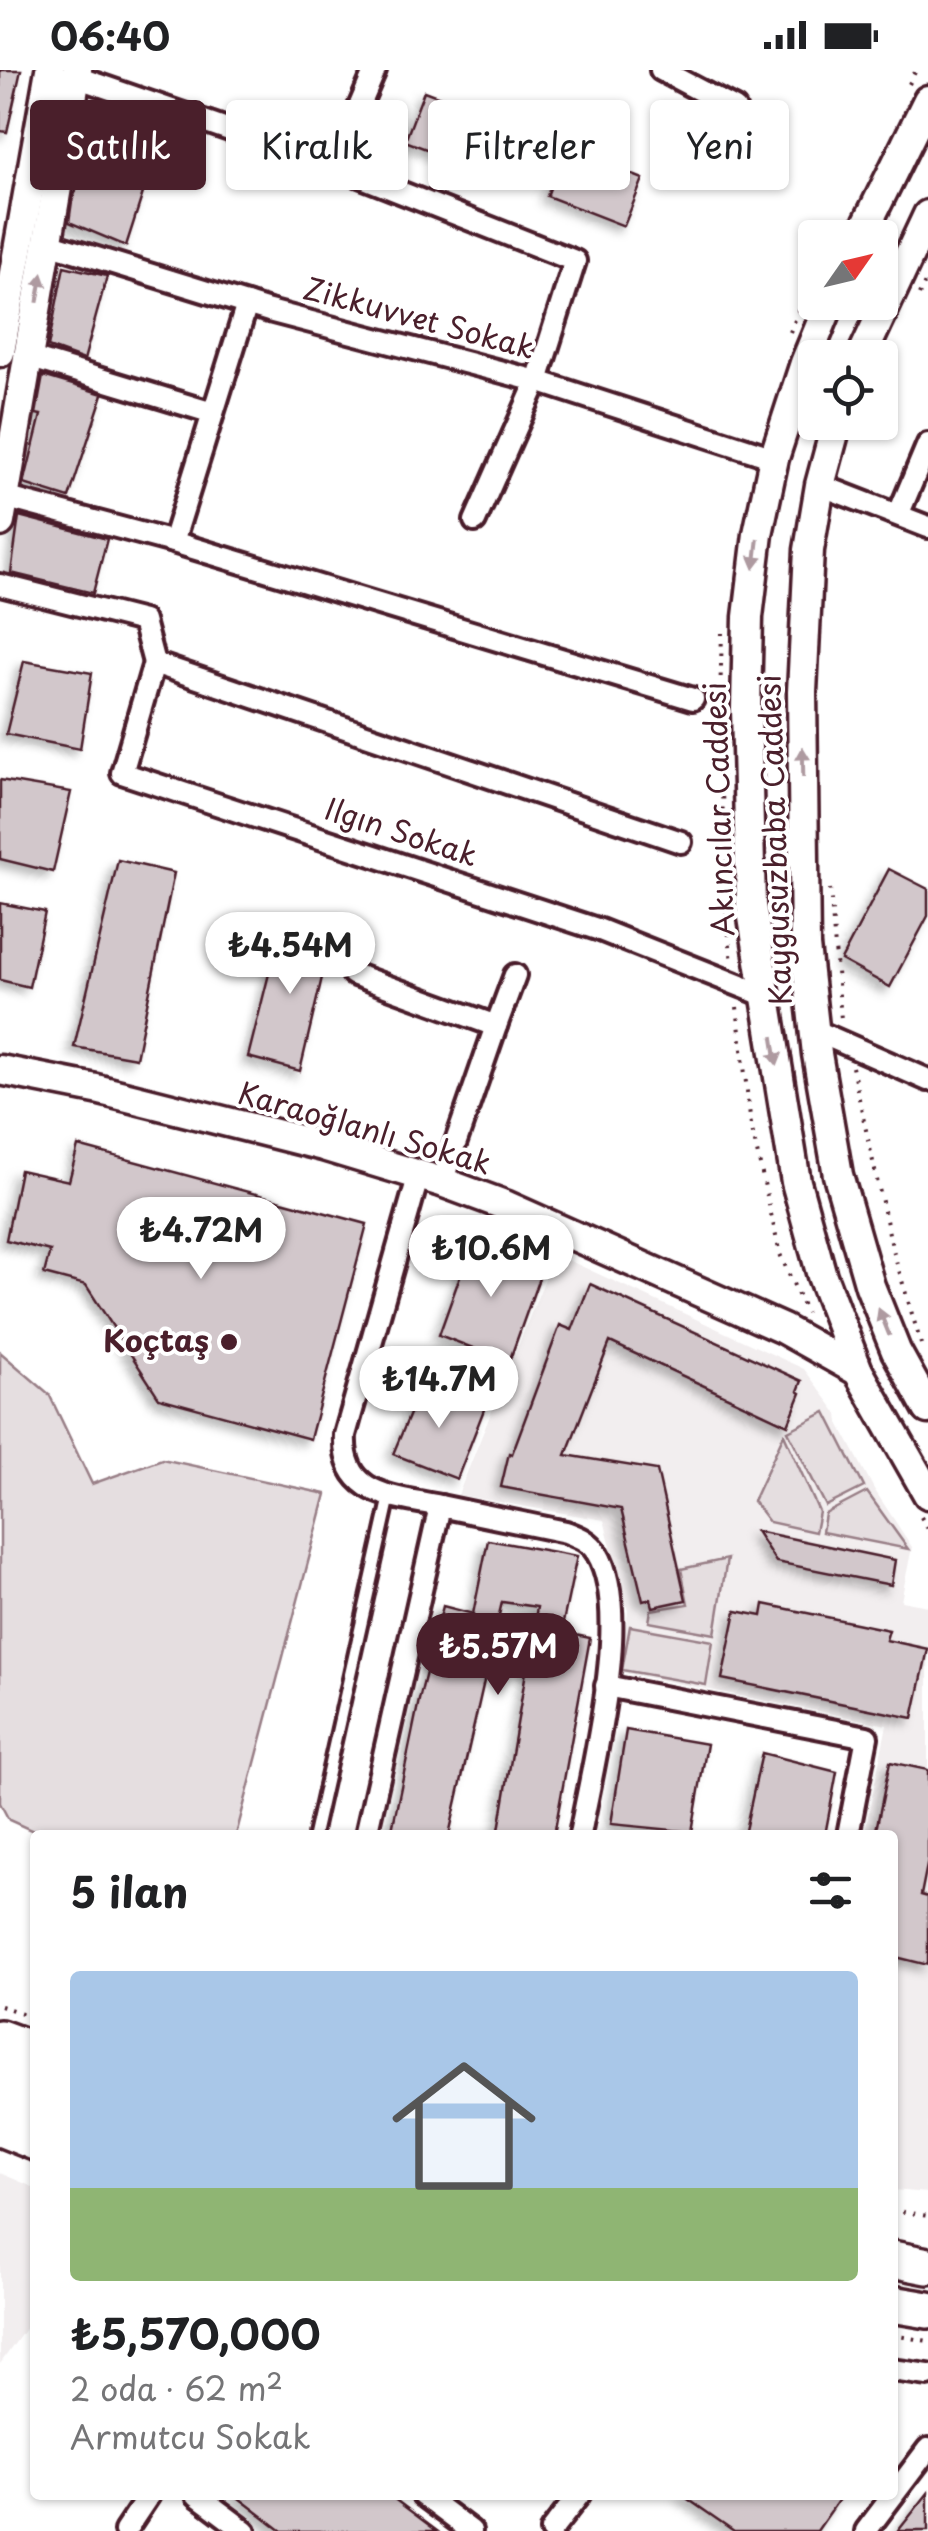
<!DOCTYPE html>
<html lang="tr">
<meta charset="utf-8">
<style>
:root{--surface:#fff;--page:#f6f6f6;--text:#202124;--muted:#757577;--line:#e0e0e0;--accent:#4a1f2b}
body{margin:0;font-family:"Playpen Sans",sans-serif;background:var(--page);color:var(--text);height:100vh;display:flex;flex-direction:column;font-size:38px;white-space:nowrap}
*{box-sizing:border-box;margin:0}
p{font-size:32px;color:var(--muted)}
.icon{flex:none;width:55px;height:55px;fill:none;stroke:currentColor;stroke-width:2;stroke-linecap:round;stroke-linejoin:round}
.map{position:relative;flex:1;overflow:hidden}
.details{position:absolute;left:30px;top:1760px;width:868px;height:670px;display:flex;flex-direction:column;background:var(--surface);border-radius:10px;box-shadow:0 2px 8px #0004}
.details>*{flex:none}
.guide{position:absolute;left:30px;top:30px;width:870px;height:90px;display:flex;gap:20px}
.needle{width:65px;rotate:56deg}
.fabs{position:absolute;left:798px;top:150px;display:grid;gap:20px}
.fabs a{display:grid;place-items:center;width:100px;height:100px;border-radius:10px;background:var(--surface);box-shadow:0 2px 8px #0004;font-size:50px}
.price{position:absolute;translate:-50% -85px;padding:0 22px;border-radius:35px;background:#fff;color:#222;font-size:32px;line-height:65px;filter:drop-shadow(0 2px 5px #0008)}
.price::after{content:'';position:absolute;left:50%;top:60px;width:30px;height:22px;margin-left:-15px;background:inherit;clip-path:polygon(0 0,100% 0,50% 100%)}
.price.current{background:var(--accent);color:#fff}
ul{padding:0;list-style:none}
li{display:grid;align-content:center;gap:20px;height:530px;padding:0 40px}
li+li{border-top:2px solid var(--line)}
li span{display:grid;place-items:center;height:310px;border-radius:10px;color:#555}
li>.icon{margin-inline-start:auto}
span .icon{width:180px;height:180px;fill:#fffc;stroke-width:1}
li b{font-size:42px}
h2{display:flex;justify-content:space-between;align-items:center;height:120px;padding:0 40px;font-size:42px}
.pill{padding:0 35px;border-radius:10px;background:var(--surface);box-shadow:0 2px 8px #0004;font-size:35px;line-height:90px}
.pill.current{background:var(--accent);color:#fff}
.status{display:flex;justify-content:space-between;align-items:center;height:70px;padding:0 50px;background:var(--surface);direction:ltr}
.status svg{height:28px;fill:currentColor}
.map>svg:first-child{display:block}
.built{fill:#f2eeef}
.green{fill:#e5dee0;stroke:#987e86;stroke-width:2.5}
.building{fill:#d2c7cb;stroke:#4a1f2b;stroke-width:2.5;filter:url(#shadow)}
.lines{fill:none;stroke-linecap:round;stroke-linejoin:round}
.lane-casing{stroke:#4a1f2b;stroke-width:18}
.street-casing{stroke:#4a1f2b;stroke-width:28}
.secondary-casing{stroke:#4a1f2b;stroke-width:35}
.highway-casing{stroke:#4a1f2b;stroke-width:42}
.path{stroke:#4a1f2b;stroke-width:4;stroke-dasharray:2.5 8;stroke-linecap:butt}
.lane{stroke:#fff;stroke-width:10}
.street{stroke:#fff;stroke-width:20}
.secondary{stroke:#fff;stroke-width:28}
.highway{stroke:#fff;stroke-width:35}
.oneway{fill:#ae9aa0}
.poi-dot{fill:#4a1f2b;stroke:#fff;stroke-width:4}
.labels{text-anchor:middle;stroke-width:8;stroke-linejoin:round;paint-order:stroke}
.street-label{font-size:30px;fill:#4a1f2b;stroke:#fff}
.poi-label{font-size:30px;font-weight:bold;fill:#4a1f2b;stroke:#fff;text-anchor:end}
</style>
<div class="status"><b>06:40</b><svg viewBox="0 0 49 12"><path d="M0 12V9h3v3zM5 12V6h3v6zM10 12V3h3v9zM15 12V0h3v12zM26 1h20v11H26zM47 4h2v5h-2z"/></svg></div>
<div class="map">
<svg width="928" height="2461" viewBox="0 0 928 2461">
<defs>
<filter id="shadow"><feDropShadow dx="-6" dy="6" stdDeviation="5" flood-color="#0004"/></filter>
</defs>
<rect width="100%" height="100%" fill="#fff"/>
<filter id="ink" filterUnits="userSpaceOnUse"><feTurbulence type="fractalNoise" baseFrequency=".01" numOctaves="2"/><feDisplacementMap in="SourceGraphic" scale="20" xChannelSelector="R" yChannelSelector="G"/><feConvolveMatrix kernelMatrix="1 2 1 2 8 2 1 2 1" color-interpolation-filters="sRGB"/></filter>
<g filter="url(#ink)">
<!-- built -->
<g class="built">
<polygon points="555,1184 804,1299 838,1344 839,1353 874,1419 912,1477 901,1531 928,1536 928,2123 893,2120 892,1765 864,1765 887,1655 619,1602 628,1541 604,1450 458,1425"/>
<polygon points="0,2103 35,2118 35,2245 0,2294"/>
</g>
<!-- green -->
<g class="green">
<polygon points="0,1282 49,1324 92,1414 162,1389 326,1424 236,1765 42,1765 9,1750 0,1733"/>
<polygon points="826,1342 864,1417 826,1436 788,1361"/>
<polygon points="784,1364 819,1442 815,1462 769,1452 753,1431"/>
<polygon points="867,1422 908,1479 822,1462 825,1444"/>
<polygon points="727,1489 715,1564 649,1552 651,1540 688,1534 681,1499"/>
<polygon points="630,1556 713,1571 706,1615 622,1600"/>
</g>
<!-- building -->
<g class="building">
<polygon points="0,0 21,0 7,62 0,61"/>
<polygon points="424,21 506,52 487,102 405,71"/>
<polygon points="101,30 169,54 140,122 143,123 126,176 69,152 72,131 90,84 84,81"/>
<polygon points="565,78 643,109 624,156 547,126"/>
<polygon points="64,196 107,206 84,290 48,277"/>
<polygon points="43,306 103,324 69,428 24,414 41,345 36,344"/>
<polygon points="19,446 107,469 93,523 11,503"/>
<polygon points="24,591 92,603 80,679 6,664"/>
<polygon points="0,710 71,722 53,802 0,789"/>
<polygon points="118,790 174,803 136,988 74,977"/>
<polygon points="889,799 928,819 928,846 890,917 841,890"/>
<polygon points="0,833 45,842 29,917 0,910"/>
<polygon points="282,852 332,865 300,1001 248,987"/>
<polygon points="78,1076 367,1154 310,1369 159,1328 86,1215 44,1204 50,1181 6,1170 20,1100 69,1111"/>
<polygon points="474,1167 544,1194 509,1292 439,1265"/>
<polygon points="590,1214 802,1311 798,1321 801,1323 788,1355 610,1272 566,1385 657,1400 686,1530 653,1537 651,1529 643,1531 621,1439 501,1417 509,1383 512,1384 560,1255 572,1260"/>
<polygon points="423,1313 485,1337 457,1409 393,1384"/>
<polygon points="756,1461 895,1490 891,1515 776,1492"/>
<polygon points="488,1470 577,1486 561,1562 590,1568 554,1765 499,1760 537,1537 502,1532 449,1765 391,1765 419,1630 443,1536 473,1544"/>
<polygon points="764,1534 889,1560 886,1570 928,1579 913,1648 722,1609 736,1541 762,1546"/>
<polygon points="626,1660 707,1674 692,1762 611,1754"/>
<polygon points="762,1683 837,1702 825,1765 744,1765"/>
<polygon points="890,1692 928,1700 928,1790 921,1825 928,1827 928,1895 892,1886 892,1765 875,1765"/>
<polygon points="928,2423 928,2461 898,2461"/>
<polygon points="235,2425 389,2425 437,2461 282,2461"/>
<polygon points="682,2425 842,2425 817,2461 734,2461"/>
</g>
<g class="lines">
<!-- lane casing -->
<g class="lane-casing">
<polyline id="lane" points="314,1765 390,1426"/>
</g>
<!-- street casing -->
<g class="street-casing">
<g id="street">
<polyline points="661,0 735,39"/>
<polyline points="76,7 334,96 575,191 537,311 475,451"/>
<polyline points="334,96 375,0"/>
<polyline points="48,173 269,241 537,311 774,388"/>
<polyline points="28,287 213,343"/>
<polyline points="820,415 928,457"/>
<polyline points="4,427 173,472 693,629"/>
<polyline points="899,443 928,374"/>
<polyline points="173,472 247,234"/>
<polyline points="0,515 143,551 154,593 681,772"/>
<polyline points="154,593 122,703 600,860 766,926"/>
<polyline points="353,904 496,956 442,1112"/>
<polyline points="496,956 515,905"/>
<polyline points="814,960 928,1010"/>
<path d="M440,1436l126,26c13,5 24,9 31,21 36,59 -5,214 -17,282"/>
<polyline points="606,1616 867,1667 848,1765"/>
<path d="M366,1765l74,-329c-46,-10 -98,-9 -95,-71l74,-261"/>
<polyline points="892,2300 928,2305"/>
<polyline points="197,2425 245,2461"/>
<polyline points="423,2425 471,2461"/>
<polyline points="125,2461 149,2425"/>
<polyline points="551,2461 579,2425"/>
<polyline points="866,2461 928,2379"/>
</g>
</g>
<!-- secondary casing -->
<g class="secondary-casing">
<g id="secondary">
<polyline points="860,168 928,30"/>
<polyline points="830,232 805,293 774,388 758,464 748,547 746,639 751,835 796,1112 822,1206 858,1301 928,1424"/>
<polyline points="0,282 50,0"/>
<polyline points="861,288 928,145"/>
<polyline points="837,352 820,415 809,480 802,622 805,876 817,984 838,1105 870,1216 896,1281 928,1339"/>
<polyline points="0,452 77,0"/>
<polyline points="0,1000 96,1019 323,1076 442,1112 507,1136 783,1259 858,1301"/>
</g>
</g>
<!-- highway casing -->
<g class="highway-casing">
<g id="highway">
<polyline points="0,1968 35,1981"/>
<polyline points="0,1998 35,2011"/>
<polyline points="0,2031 35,2044"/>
<polyline points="0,2058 35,2072"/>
<polyline points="892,2189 928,2196"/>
<polyline points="892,2234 928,2240"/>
</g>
</g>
<!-- path -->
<g class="path">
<polyline points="909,14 916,0"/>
<polyline points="919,225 928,206"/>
<polyline points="790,262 815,202"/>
<polyline points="720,628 722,563"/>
<polyline points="720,643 725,830 732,893"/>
<polyline points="830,819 841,949"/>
<polyline points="737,937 751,1055 780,1184 806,1243"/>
<polyline points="852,997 892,1177 921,1274"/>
<polyline points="921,1447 928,1459"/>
<polyline points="0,1936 35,1947"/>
<polyline points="892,2140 928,2146"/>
<polyline points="892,2265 928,2271"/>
</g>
<!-- lane -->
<use href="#lane" class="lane"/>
<!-- street -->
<use href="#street" class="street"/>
<!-- secondary -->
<use href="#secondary" class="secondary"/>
<!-- highway -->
<use href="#highway" class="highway"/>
</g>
<!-- one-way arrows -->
<defs><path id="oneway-solid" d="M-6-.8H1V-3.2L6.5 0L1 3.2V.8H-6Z" transform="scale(2.5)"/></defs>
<g class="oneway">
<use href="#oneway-solid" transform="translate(40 218) rotate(-80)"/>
<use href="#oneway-solid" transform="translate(756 484) rotate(97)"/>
<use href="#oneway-solid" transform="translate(803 692) rotate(-91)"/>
<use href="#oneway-solid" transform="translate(775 981) rotate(81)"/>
<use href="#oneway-solid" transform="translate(884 1252) rotate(-112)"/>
</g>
</g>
<!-- markers -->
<circle class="poi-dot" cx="229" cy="1272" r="10"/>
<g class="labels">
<!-- street labels -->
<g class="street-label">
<text transform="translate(419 249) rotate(15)" y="10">Zikkuvvet Sokak</text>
<text transform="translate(720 739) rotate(-92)" y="10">Akıncılar Caddesi</text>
<text transform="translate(401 763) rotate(18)" y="10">Ilgın Sokak</text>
<text transform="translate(776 770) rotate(-92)" y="10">Kaygusuzbaba Caddesi</text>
<text transform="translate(364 1059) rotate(16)" y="10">Karaoğlanlı Sokak</text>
</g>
<!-- poi labels -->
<g class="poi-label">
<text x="209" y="1282">Koçtaş</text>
</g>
</g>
</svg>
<div class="fabs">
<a><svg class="needle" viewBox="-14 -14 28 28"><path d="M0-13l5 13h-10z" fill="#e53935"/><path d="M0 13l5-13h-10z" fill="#757577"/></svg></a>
<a><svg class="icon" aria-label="locate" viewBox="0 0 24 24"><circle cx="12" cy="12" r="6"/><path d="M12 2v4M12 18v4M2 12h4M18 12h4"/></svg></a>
</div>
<b class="price" style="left:290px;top:927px">₺4.54M</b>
<b class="price" style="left:201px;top:1212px">₺4.72M</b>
<b class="price" style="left:491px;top:1230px">₺10.6M</b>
<b class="price" style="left:439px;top:1361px">₺14.7M</b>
<b class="price current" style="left:498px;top:1628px">₺5.57M</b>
<div class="guide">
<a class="pill current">Satılık</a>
<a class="pill">Kiralık</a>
<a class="pill">Filtreler</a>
<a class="pill">Yeni</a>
</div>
<section class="details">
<h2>5 ilan<svg class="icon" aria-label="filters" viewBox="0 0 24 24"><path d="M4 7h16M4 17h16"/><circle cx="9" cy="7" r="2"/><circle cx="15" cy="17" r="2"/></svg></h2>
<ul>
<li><span style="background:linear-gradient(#a9c7e8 70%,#8fb573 0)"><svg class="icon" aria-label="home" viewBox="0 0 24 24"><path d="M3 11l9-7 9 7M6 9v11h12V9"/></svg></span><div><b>₺5,570,000</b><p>2 oda · 62 m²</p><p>Armutcu Sokak</p></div></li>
</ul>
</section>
</div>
